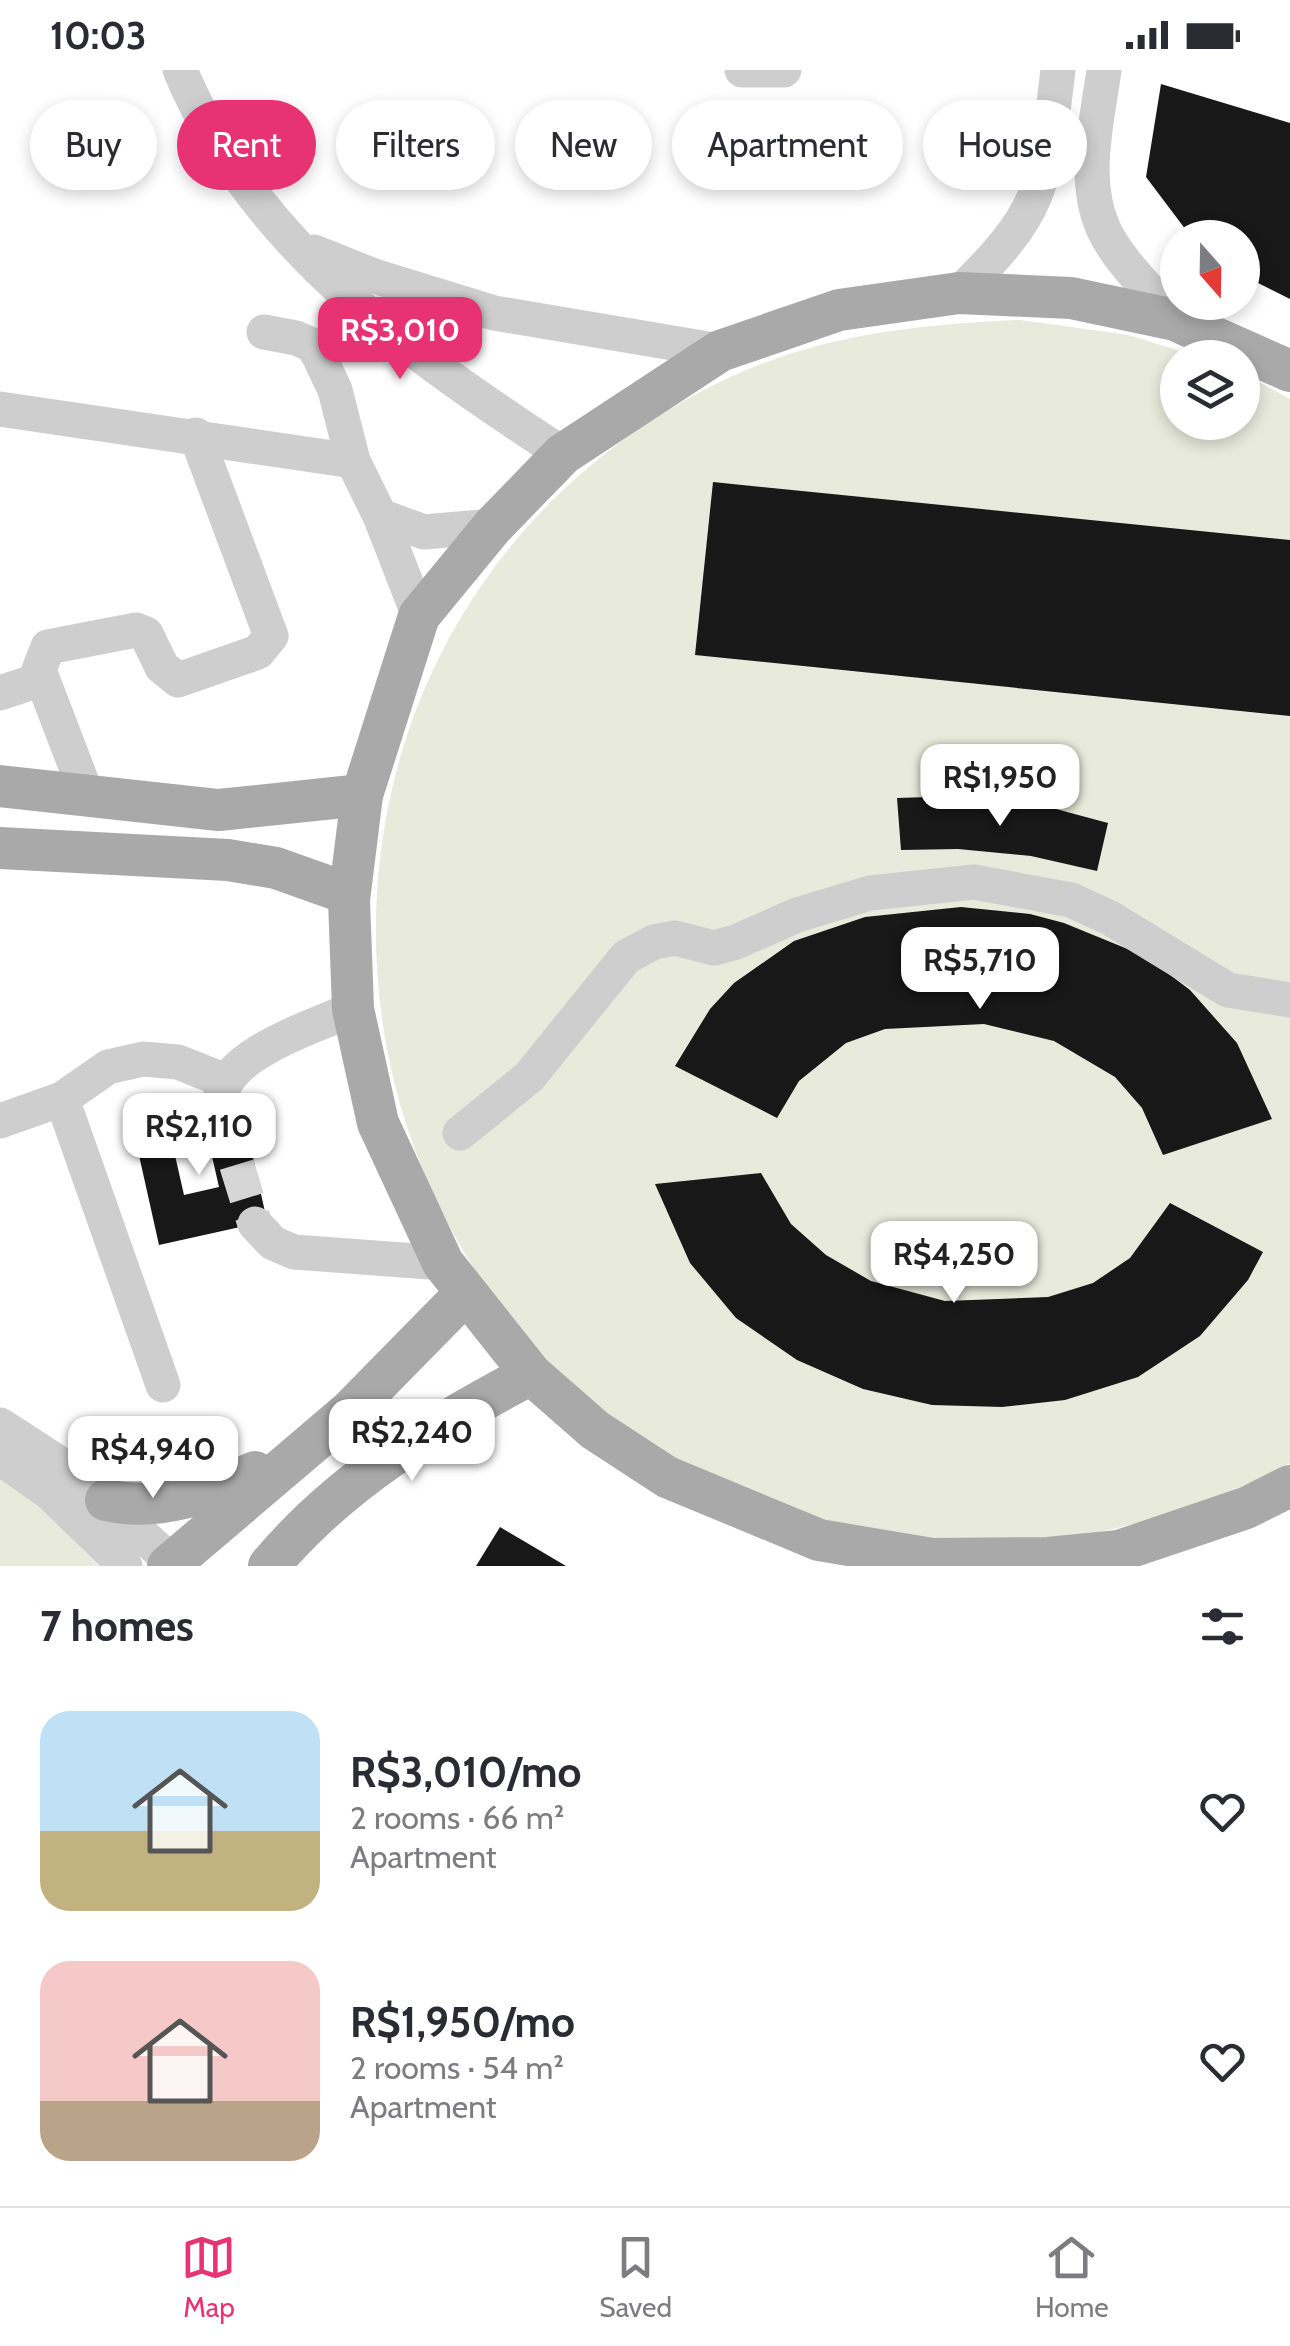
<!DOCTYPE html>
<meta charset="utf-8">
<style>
:root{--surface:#fff;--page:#f7f7f7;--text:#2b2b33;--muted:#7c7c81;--line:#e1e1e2;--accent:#e73372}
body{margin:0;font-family:Cabin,sans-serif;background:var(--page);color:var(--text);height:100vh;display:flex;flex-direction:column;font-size:38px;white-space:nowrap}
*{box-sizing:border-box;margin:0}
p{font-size:32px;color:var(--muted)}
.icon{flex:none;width:55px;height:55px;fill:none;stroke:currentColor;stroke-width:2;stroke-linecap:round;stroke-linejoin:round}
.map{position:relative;height:1496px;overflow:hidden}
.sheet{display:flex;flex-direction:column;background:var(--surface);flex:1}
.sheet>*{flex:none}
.guide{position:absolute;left:30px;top:30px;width:1230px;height:90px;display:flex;gap:20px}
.needle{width:65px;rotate:160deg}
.fabs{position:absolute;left:1160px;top:150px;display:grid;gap:20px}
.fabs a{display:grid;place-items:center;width:100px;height:100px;border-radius:50%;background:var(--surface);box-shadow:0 5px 15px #0003;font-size:50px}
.price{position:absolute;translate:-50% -85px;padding:0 22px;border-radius:20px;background:#fff;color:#222;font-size:32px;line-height:65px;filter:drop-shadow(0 2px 5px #0008)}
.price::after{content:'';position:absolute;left:50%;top:60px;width:30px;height:22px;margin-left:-15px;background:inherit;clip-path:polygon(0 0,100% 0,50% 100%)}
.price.current{background:var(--accent);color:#fff}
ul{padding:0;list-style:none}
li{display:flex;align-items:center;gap:30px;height:250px;padding:0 40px}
li span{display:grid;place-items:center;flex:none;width:280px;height:200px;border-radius:30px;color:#555}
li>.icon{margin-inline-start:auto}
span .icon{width:120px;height:120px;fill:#fffc;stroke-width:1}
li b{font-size:42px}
h2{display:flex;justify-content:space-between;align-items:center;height:120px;padding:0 40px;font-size:42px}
.pill{padding:0 35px;border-radius:45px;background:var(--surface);box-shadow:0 5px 15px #0003;font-size:35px;line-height:90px}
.pill.current{background:var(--accent);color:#fff}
.status{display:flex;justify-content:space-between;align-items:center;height:70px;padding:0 50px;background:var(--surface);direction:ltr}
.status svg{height:28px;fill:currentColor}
.dock{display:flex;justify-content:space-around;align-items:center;height:140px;border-top:2px solid var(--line);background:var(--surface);font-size:28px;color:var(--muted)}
.dock a{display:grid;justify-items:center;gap:5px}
.dock .current{color:var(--accent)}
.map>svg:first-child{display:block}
.green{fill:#e8eadc}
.building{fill:#181818}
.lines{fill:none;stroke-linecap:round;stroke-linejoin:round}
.minor-tunnel{stroke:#d6d6d6;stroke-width:35;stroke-dasharray:35 18;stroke-linecap:butt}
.minor{stroke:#cecece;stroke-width:35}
.major{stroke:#a9a9a9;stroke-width:42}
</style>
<div class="status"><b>10:03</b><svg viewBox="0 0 49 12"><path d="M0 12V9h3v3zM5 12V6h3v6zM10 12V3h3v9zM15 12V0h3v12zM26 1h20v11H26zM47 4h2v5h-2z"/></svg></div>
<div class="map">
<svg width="1290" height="1496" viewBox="0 0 1290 1496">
<rect width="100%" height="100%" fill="#fff"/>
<!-- green -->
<g class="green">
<path d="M1020,250l109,15 70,22 -21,1v64h64l1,-49 47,26v1064c-138,73 -288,100 -441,64 -552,-126 -646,-869 -149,-1135 103,-55 205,-67 320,-72z"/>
<polygon points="0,1400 9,1405 99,1496 0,1496"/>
</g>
<!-- building -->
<g class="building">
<polygon points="1161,14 1290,53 1290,229 1242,205 1242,168 1192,168 1146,107"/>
<polygon points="713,412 1290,470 1290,646 695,585"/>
<polygon points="961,726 1041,735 1108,753 1097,801 1031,786 958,779 901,780 897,728"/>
<polygon points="961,837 1030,844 1064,853 1130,880 1161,898 1190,920 1237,973 1272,1049 1163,1085 1142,1038 1115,1007 1054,971 984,954 885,959 846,973 799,1011 777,1048 675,996 710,939 734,913 794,871 865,847"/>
<polygon points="164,1037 184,1125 219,1117 203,1047 242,1038 267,1151 159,1175 130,1045"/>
<polygon points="761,1103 791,1154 826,1185 871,1211 945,1231 1048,1227 1093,1213 1130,1188 1170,1133 1263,1182 1248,1210 1200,1266 1138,1307 1065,1330 1002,1337 932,1335 863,1319 797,1290 736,1248 690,1193 655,1114"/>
<polygon points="500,1457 566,1496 476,1496"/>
</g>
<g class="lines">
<!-- minor-tunnel -->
<polyline class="minor-tunnel" points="221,1044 255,1154"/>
<!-- minor -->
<g class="minor">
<path d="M180,0c73,175 230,284 383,384"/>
<polyline points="742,0 784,0"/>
<path d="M1104,0c-7,52 -23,111 0,160 15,32 49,63 72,91"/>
<polyline points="314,182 374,206 494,243 720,281"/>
<path d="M959,223c86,-83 85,-107 99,-223"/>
<polyline points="264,262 296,268 312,275 319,286 335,320 353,391 380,446 419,546"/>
<polyline points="0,339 353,391"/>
<polyline points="380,446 424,462 493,456"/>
<polyline points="0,623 42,609"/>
<polyline points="86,723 39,600 48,577 136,560 146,564 162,597 178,610 258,582 271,566 196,365"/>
<polyline points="62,1029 163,1315"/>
<path d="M221,1044c-14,-56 91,-86 132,-105"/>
<polyline points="0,1051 62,1029 108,997 143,989 178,992 223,1010"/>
<polyline points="460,1063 529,1007 626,887 654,872 675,868 714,878 736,872 797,845 870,823 974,812 1071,830 1110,848 1228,920 1290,930"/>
<polyline points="255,1154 273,1173 294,1182 443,1193"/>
<polyline points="0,1355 74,1403 173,1493"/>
<polyline points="0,1388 50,1423 125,1496"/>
</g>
<!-- major -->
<g class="major">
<polyline points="1290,301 1175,250 1071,228 959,223 839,240 720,281 563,384 493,456 419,546 362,725 349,830 353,939 378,1053 443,1193 531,1304 595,1360 667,1407 819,1470 932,1489 1048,1488 1119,1481 1246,1438 1290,1416"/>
<polyline points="0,716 219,740 362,725"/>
<polyline points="0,778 228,790 276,798 349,824"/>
<path d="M106,1430c53,12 100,-7 149,-28"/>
<polyline points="168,1496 350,1341 464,1225"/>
<path d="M269,1496c73,-87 164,-140 262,-192"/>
</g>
</g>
</svg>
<div class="fabs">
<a><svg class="needle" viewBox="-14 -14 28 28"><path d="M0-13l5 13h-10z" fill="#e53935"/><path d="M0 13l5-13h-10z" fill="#7c7c81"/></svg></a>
<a><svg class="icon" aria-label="layers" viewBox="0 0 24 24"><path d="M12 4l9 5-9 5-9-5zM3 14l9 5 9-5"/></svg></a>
</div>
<b class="price current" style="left:400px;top:312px">R$3,010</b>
<b class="price" style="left:1000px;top:759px">R$1,950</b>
<b class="price" style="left:980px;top:942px">R$5,710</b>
<b class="price" style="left:199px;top:1108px">R$2,110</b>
<b class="price" style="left:954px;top:1236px">R$4,250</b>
<b class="price" style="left:412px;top:1414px">R$2,240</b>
<b class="price" style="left:153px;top:1431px">R$4,940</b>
<div class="guide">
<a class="pill">Buy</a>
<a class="pill current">Rent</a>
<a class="pill">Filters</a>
<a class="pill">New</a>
<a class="pill">Apartment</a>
<a class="pill">House</a>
</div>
</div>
<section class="sheet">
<h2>7 homes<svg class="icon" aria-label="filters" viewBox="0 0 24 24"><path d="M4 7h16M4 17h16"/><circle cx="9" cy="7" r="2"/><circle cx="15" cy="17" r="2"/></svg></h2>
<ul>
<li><span style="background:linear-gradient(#bfe0f5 60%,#c2b280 0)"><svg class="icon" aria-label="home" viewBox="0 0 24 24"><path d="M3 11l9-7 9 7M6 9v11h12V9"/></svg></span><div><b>R$3,010/mo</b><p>2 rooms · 66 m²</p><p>Apartment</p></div><svg class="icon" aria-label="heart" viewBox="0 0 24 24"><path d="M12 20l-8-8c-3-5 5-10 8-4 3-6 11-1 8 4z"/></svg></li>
<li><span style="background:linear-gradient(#f6c9c9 70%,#b9a48a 0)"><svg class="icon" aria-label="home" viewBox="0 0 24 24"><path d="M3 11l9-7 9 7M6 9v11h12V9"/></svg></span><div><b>R$1,950/mo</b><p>2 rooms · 54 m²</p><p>Apartment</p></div><svg class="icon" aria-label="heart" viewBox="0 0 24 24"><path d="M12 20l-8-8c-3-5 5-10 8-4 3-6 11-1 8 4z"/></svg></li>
</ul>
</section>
<nav class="dock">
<a class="current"><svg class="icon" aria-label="map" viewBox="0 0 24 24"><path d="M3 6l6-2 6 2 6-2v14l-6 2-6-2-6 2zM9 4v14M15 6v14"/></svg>Map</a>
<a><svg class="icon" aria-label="saved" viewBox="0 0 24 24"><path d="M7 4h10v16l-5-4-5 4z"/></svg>Saved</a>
<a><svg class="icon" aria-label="home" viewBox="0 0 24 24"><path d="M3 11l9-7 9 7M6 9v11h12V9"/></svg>Home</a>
</nav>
